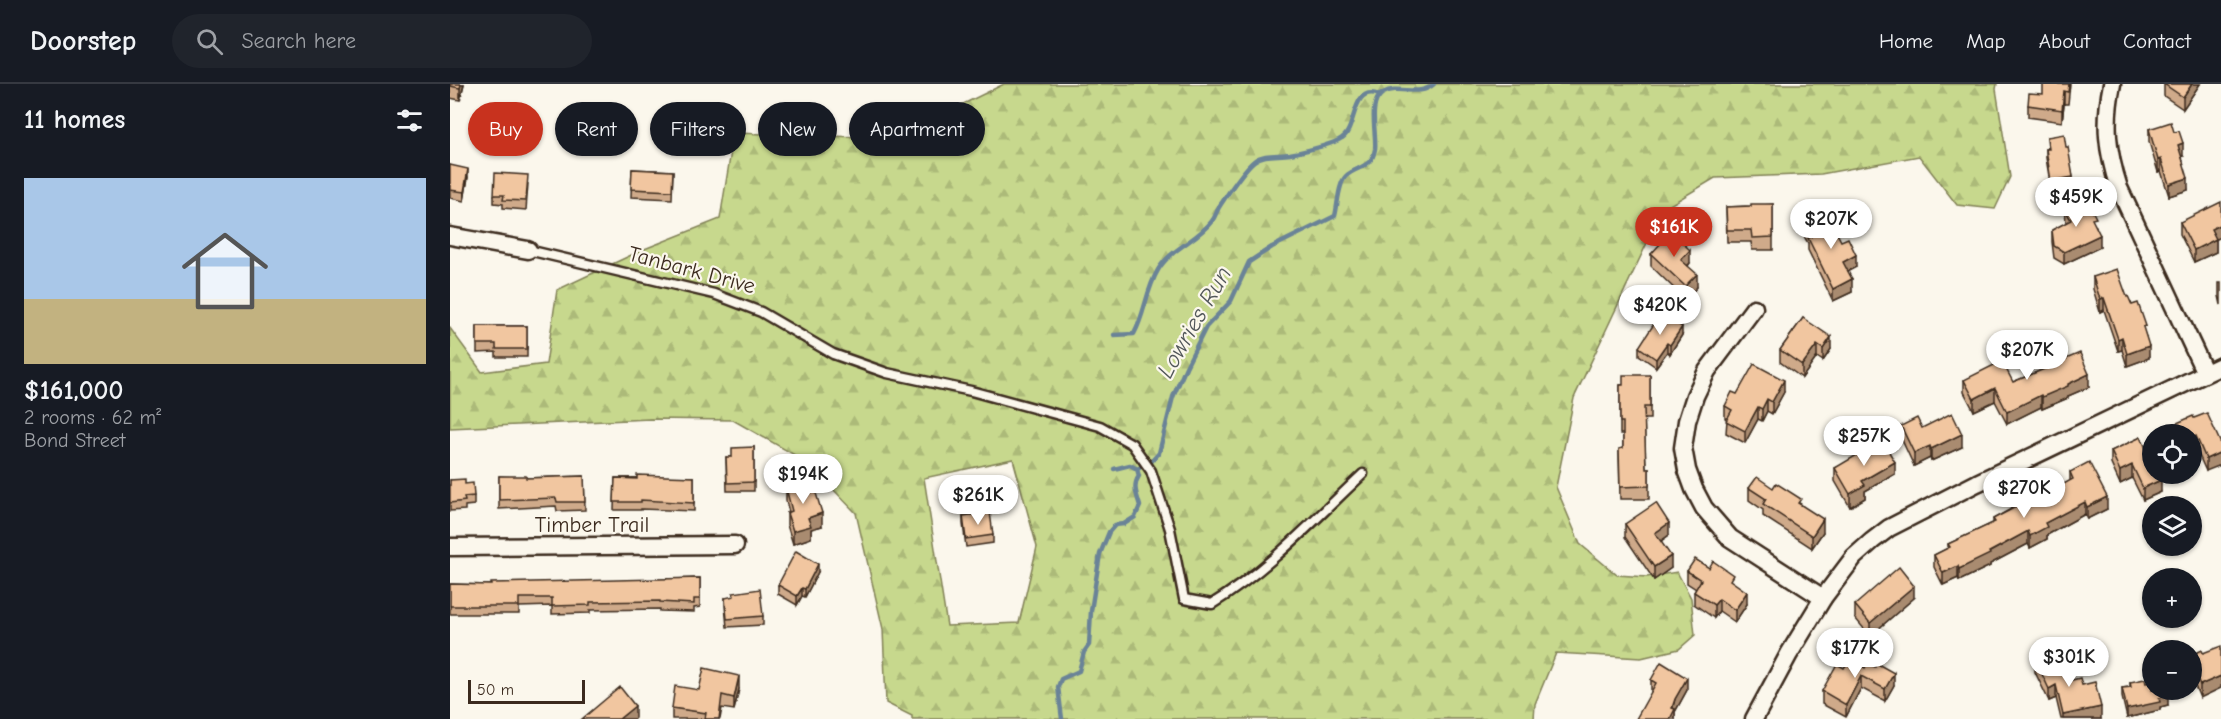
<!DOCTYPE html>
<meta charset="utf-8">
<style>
:root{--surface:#171b24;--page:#20242c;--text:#f1f3f6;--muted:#9ea1a6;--line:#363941;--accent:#c8321e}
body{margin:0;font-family:"Comic Neue",sans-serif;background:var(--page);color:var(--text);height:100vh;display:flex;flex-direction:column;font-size:22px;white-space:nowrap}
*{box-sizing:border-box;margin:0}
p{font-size:20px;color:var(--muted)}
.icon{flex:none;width:33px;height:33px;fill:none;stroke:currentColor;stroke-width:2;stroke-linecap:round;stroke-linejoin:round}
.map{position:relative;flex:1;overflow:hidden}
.panel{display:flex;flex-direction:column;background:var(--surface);width:450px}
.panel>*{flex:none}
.top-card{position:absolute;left:18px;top:18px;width:570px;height:54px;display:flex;gap:12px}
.controls{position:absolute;left:1692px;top:340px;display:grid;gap:12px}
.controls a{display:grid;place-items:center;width:60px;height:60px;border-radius:50%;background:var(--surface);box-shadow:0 2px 4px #0004;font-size:30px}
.scale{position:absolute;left:18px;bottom:15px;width:117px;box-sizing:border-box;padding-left:6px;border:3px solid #3b2a1e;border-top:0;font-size:16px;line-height:21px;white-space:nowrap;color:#3b2a1e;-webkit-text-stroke:4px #fbf7ec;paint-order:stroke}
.price{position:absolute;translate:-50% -51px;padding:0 14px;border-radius:21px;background:#fff;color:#222;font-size:20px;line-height:39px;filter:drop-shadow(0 2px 3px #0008)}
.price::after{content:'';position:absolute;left:50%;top:36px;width:18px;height:14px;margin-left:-9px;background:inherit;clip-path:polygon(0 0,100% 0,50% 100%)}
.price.current{background:var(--accent);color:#fff}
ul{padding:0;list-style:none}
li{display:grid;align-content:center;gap:12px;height:318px;padding:0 24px}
li span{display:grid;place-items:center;height:186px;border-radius:0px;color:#555}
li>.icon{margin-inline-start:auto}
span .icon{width:108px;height:108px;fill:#fffc;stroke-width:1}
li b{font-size:26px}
h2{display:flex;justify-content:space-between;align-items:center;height:72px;padding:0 24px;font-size:26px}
.pill{padding:0 21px;border-radius:27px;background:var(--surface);box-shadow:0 2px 4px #0004;font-size:21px;line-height:54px}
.pill.current{background:var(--accent);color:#fff}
header{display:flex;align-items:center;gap:36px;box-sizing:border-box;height:84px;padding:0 30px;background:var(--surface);border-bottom:2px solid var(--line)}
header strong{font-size:28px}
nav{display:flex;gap:33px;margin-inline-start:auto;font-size:21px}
.search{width:420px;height:54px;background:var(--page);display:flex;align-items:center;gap:15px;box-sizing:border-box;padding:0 21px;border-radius:33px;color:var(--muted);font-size:22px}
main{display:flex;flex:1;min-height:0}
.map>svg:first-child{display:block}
.forest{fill:url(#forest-firs);stroke:#818156;stroke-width:1.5;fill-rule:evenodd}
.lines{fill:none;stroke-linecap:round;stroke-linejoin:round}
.stream{stroke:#6a8397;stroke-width:4.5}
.service-casing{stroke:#3b2a1e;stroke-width:13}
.minor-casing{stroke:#3b2a1e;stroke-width:21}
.service{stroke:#fbf7ec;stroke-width:8}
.minor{stroke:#fbf7ec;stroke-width:16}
.wall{fill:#cfaa8a;stroke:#3b2a1e;stroke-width:1.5}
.shaded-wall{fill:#a98b70;stroke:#3b2a1e;stroke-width:1.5}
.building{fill:#f1c6a0;stroke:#3b2a1e;stroke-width:1.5}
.labels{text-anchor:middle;stroke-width:4.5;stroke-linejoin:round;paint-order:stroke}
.street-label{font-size:22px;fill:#3b2a1e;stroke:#fbf7ec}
.water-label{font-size:24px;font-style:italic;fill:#52575a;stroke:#fbf7ec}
</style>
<header>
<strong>Doorstep</strong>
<div class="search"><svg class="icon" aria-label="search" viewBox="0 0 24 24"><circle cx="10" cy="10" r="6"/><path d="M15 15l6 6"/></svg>Search here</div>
<nav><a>Home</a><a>Map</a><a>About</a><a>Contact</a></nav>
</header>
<main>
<section class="panel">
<h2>11 homes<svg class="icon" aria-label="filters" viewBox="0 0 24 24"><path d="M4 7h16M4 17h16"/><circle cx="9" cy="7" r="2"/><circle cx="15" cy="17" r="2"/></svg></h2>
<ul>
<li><span style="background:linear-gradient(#a9c7e8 65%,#c2b280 0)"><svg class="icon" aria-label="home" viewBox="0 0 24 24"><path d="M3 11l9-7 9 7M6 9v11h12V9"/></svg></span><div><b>$161,000</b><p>2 rooms · 62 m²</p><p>Bond Street</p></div></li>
</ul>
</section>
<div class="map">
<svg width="1771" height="635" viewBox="0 0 1771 635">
<defs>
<pattern id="forest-firs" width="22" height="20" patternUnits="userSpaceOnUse" patternTransform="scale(1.5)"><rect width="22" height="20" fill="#c7d88d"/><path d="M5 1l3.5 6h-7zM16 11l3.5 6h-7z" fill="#acba79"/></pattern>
</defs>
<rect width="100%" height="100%" fill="#fbf7ec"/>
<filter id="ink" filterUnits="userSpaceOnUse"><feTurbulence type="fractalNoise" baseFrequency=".0167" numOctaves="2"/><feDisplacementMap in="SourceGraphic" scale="12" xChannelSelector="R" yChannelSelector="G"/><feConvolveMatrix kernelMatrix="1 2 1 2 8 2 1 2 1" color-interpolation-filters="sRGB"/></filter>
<g filter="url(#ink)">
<!-- forest -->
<path class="forest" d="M554,0h993l-1,5 14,88 -15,32 -38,-4 -38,-49 -98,18 -106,4 -52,31 -89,189 -18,89 24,57 37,31 30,2 30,-5 14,26 4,37 -16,14 -38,9 -85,-5 -21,51 -1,15h-622v-3l-26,-13 -3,-74 -27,-116 -49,-51 -74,-42 -83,-1 -200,9v-100l32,44 64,-8 11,-74 85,-40 78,-31 14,-86 160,5zM563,375l24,88 -18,76 -72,3 -23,-148z"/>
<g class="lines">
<!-- stream -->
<g class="stream">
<path d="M664,251l20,-1c11,-20 12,-44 24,-64 12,-21 40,-30 54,-49 4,-5 5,-12 9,-17 8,-12 22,-34 33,-43 10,-8 24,-5 36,-7 15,-3 40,-8 52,-16 15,-9 9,-54 37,-43"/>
<polyline points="664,385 680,381 687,385"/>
<path d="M687,385l13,-6 9,-10 14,-56 13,-30 20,-40 25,-26 18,-39 23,-15 63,-31c3,-11 3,-32 11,-40 10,-10 26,-7 29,-27 2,-16 -8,-46 8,-56 17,-9 35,5 51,-9"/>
<path d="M612,635l-4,-32 3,-8 18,-8 5,-19 5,-7 2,-34 9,-57 9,-22 6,-7 9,-1 11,-7 5,-11c-3,-11 -8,-20 -1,-30l-2,-7"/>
</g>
<!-- service casing -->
<g class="service-casing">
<path id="service" d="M78,166l186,44 47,18 72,42 54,19 84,18 129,35 32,18 19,27 19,58 14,70 28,5c57,-35 103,-85 151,-130"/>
</g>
<!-- minor casing -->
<g class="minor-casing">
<g id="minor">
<path d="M1662,0c-8,39 -5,67 7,104l86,185"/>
<polyline points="0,152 78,166"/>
<polyline points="1304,224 1257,287 1245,312 1237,337 1233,364 1237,386 1244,405 1254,424 1280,454 1373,514"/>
<polyline points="0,463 285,461"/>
<polyline points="1304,635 1339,570 1373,514 1404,473 1422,457 1439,444 1527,399 1771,282"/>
</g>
</g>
<!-- service -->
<use href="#service" class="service"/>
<!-- minor -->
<use href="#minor" class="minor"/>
</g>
<!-- wall -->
<g class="wall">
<polygon points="0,0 14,0 10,16 0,14"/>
<polygon points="1620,0 1618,20 1614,20 1612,38 1578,33 1578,21 1593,10"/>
<polygon points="1714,0 1750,0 1733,25 1714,12"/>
<polygon points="1699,45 1733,72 1732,72 1738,106 1719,112 1711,87 1708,88 1699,58"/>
<polygon points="1597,53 1616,63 1623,93 1623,102 1601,105 1596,74 1596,65 1598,65"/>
<polygon points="0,81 18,93 14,117 0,114"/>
<polygon points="182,85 223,87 222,115 181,113"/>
<polygon points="78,100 76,126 53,124 53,120 44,119 44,111"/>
<polygon points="1323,120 1323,166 1302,166 1301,158 1277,158 1276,123 1301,122"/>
<polygon points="1615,125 1646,142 1650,163 1614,180 1604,174 1602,158 1602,146 1616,139"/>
<polygon points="1730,138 1766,155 1766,168 1744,178 1730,150"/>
<polygon points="1355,141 1391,157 1406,183 1398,187 1402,208 1383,217 1358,166 1358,159 1355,154"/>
<polygon points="1201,170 1240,179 1238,182 1247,203 1235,215 1201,182"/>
<polygon points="1643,193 1677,213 1682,221 1696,253 1699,274 1677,282 1672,266 1668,267 1654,226 1650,228 1643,205"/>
<polygon points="1769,199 1771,199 1771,221 1769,212"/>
<polygon points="1353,234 1381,265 1373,277 1367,273 1352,294 1330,278 1330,266"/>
<polygon points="27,242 77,242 77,273 46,273 46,268 27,269"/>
<polygon points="1232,251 1220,270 1217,268 1206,283 1189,271 1189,263"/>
<polygon points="1601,275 1616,275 1639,303 1618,312 1618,314 1592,325 1591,323 1557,340 1545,317 1524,327 1514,308 1514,296 1563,298 1601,282"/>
<polygon points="1200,291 1200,335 1194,335 1196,385 1199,385 1199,415 1170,415 1169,365 1173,364 1173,350 1170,350 1170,301 1173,301"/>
<polygon points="1334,308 1322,330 1317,327 1312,337 1308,335 1295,359 1276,349 1277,336 1275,334 1275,322 1287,310"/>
<polygon points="1744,334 1771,360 1756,387 1746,365 1742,366 1742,351 1718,351 1718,343"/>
<polygon points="1451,342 1472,344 1512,363 1481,377 1480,374 1464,382 1451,354"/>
<polygon points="1691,353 1711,408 1693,416 1682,394 1670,400 1661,380 1661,367"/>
<polygon points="304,363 304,407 277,407 276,373 282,373"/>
<polygon points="1425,367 1445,390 1415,407 1415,414 1400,423 1385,397 1385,384"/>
<polygon points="1620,388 1657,425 1637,435 1635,430 1597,451 1597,455 1580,464 1578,460 1540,480 1540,482 1509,497 1508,494 1493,501 1484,483 1484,471 1498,464 1498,460 1543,439 1543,435 1561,425 1561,415 1583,417 1620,397"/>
<polygon points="49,392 76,394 134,392 135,426 107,427 106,422 49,425"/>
<polygon points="244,393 244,427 191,425 191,426 164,426 165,394"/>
<polygon points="0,396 15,400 24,412 24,421 15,422 15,426 0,427"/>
<polygon points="336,404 372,442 361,445 361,454 343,460 337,441 337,429 339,428 336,417"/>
<polygon points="1299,404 1323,404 1351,420 1373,448 1362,464 1313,432 1313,426 1299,416"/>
<polygon points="513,432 543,451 543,459 516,463 513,440"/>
<polygon points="1175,440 1219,451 1211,457 1221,484 1204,496 1175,453"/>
<polygon points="1237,487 1283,499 1297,520 1285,538 1269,527 1264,534 1244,520 1244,508 1246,505 1237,499"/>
<polygon points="368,488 355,513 352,512 347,521 328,510 328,501"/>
<polygon points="250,494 250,523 244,524 244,528 210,527 210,525 140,526 140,529 102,530 102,522 69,523 69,530 0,530 0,500 41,501"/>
<polygon points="275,514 313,532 313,541 277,543 275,522"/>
<polygon points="1464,514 1420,552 1405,534 1405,521"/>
<polygon points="1753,569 1750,614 1742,595 1742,571"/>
<polygon points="1585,575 1602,577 1618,597 1632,601 1651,635 1611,635 1606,614 1599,617 1585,588"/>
<polygon points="1394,584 1444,601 1435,617 1411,604 1396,633 1372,620 1372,607"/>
<polygon points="1201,596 1237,606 1225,628 1225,635 1201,608"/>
<polygon points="1680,598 1696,599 1718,621 1710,623 1710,626 1677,634 1672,613 1672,604 1680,603"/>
<polygon points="289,605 284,626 272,624 270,635 222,635 222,624 249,606"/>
</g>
<!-- shaded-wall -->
<g class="shaded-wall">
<polygon points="11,0 14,0 10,16 10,4"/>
<polygon points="1742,0 1750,0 1733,25 1733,13"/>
<polygon points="1614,7 1614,20 1612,38 1612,26"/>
<polygon points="1733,59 1733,72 1728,73 1728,61"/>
<polygon points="1711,75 1711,87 1708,88 1708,76"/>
<polygon points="18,85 18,93 14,117 14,108"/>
<polygon points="1738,94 1738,106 1719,112 1719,100"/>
<polygon points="1771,140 1771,153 1761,158 1761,145"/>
<polygon points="1650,151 1650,163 1614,180 1614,168"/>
<polygon points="1766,155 1766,168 1744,178 1744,166"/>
<polygon points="1240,166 1240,179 1231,188 1231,176"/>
<polygon points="1406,171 1406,183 1393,190 1393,178"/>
<polygon points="1247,190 1247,203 1235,215 1235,202"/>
<polygon points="1402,195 1402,208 1383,217 1383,205"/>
<polygon points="1654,214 1654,226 1650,228 1650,215"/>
<polygon points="1232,243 1232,251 1220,270 1220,261"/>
<polygon points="1381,253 1381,265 1373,277 1373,265"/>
<polygon points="1672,253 1672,266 1668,267 1668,255"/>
<polygon points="1217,259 1217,268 1206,283 1206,275"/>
<polygon points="1367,261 1367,273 1352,294 1352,281"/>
<polygon points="1699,262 1699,274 1677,282 1677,270"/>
<polygon points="1639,290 1639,303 1618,312 1618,314 1592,325 1592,313 1618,300"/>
<polygon points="1334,296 1334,308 1322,330 1322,318"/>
<polygon points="1545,304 1545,317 1524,327 1524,315"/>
<polygon points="1591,311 1591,323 1557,340 1557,328"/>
<polygon points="1317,315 1317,327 1312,337 1312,325"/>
<polygon points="1308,323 1308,335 1295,359 1295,347"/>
<polygon points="1512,350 1512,363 1481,377 1481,365"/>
<polygon points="1746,352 1746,365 1742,366 1742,354"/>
<polygon points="1480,362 1480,374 1464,382 1464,369"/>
<polygon points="1771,368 1771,381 1756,387 1756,375"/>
<polygon points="1445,378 1445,390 1415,407 1415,414 1400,423 1400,410 1412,397"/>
<polygon points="1682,381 1682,394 1670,400 1670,387"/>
<polygon points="1711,396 1711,408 1693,416 1693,404"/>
<polygon points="1657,413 1657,425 1637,435 1637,423"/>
<polygon points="1635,418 1635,430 1597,451 1597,455 1580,464 1580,452 1595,439"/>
<polygon points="372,429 372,442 361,445 361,454 343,460 343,447 358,434"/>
<polygon points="1373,435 1373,448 1362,464 1362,452"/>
<polygon points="1219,439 1219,451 1205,461 1205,449"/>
<polygon points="1578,447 1578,460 1540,480 1540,482 1509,497 1509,485"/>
<polygon points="1221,472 1221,484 1204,496 1204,483"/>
<polygon points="368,480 368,488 355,513 355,505"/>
<polygon points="1508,482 1508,494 1493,501 1493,489"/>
<polygon points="1464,502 1464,514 1420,552 1420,539"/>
<polygon points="352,504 352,512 347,521 347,512"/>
<polygon points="1297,508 1297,520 1285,538 1285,526"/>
<polygon points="1269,515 1269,527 1264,534 1264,521"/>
<polygon points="1444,589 1444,601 1435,617 1435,605"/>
<polygon points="289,592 289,605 284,626 284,614"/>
<polygon points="1411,592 1411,604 1396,633 1396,621"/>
<polygon points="1771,592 1771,604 1750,614 1750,601"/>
<polygon points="1237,594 1237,606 1225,628 1225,635 1220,635 1225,615"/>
<polygon points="1606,601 1606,614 1599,617 1599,605"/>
<polygon points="1718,612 1718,621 1710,623 1710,626 1677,634 1677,625 1709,614"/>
<polygon points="185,622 185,634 184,635 169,635"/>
<polygon points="1651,623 1651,635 1613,635 1613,631"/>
</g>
<!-- building -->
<g class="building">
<polygon points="0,0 11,0 10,4 0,2"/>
<polygon points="1593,0 1619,0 1618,8 1614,7 1612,26 1578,21 1579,9 1593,10"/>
<polygon points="1714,0 1742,0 1733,13"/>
<polygon points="1721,38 1724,48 1729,47 1733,59 1728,61 1738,94 1719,100 1711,75 1708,76 1699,45"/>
<polygon points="1614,50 1616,63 1618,63 1623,93 1601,97 1596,65 1599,65 1597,53"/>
<polygon points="0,81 18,85 14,108 0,106"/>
<polygon points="182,85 223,87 222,107 181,105"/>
<polygon points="45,89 78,91 76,117 53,116 54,111 44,111"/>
<polygon points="1636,115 1646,134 1642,135 1650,151 1614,168 1604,162 1602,146 1621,136 1615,125"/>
<polygon points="1771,118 1771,140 1761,145 1766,155 1744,166 1730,138"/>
<polygon points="1301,120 1323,120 1323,153 1302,154 1301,146 1277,146 1276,123 1301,122"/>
<polygon points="1377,130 1391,157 1398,154 1406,171 1393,178 1402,195 1383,205 1358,154 1361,153 1355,141"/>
<polygon points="1221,148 1240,166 1231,176 1247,190 1235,202 1201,170"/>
<polygon points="1667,185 1677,213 1678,212 1682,221 1688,219 1696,242 1693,243 1699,262 1677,270 1672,253 1668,255 1654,214 1650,215 1643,193"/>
<polygon points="1211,229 1232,243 1220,261 1217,259 1206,275 1189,263"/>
<polygon points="1353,234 1381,253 1373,265 1367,261 1352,281 1330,266"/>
<polygon points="27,242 77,242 77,265 46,265 46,260 27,260"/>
<polygon points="1630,269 1639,290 1618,300 1618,302 1592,313 1591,311 1557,328 1545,304 1524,315 1514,296 1552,277 1563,298 1604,281 1601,275 1613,270 1616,275"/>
<polygon points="1304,280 1334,296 1322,318 1317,315 1312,325 1308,323 1295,347 1276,337 1282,326 1275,322 1282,308 1287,310"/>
<polygon points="1173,291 1200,291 1200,323 1194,323 1196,385 1199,385 1199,402 1170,403 1169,365 1173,364 1173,338 1170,338 1170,301 1173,301"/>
<polygon points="1502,329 1512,350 1481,365 1480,362 1464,369 1451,342 1467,334 1472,344"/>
<polygon points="1757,329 1771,360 1771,368 1756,375 1746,352 1742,354 1742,351 1721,351 1718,343 1743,332 1744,334"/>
<polygon points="1691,353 1702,378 1702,390 1708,390 1711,396 1693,404 1682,381 1670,387 1661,367"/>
<polygon points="1435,361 1445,378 1412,397 1415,401 1400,410 1385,384 1422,362 1425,367"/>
<polygon points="304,363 304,398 277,399 276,373 282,373 282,364"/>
<polygon points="1639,378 1657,413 1637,423 1635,418 1595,439 1597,443 1580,452 1578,447 1539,468 1540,470 1509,485 1508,482 1493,489 1484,471 1500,463 1498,460 1545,438 1543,435 1566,423 1561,415 1578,406 1583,417 1623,395 1620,388"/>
<polygon points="187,391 244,393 244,419 191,416 191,418 164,418 165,394 187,395"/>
<polygon points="49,392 76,392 76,394 134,392 135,418 107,418 106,414 49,416"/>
<polygon points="1307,393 1323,404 1326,399 1351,415 1348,419 1373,435 1362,452 1313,420 1316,415 1299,404"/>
<polygon points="15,395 15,400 23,399 24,412 14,413 15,417 0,419 0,396"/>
<polygon points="362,396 372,429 358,434 361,442 343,447 337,429 342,427 336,404"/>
<polygon points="1206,419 1219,439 1205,449 1221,472 1204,483 1175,440"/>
<polygon points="540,428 543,451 516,455 513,432"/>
<polygon points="346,467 368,480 355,505 352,504 347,512 328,501"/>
<polygon points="1245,475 1259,484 1263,477 1283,491 1280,496 1297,508 1285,526 1269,515 1264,521 1244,508 1251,496 1237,487"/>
<polygon points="1449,483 1464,502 1420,539 1405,521"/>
<polygon points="250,494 250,515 244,515 244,520 210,518 210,517 140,518 140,521 102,522 102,514 69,514 69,522 0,522 0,500 41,501 41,499"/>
<polygon points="310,505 313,532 277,535 275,514 284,512 283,509"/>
<polygon points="1771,562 1771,592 1750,601 1742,583 1742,571 1752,566 1753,569"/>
<polygon points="1599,569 1602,577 1606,576 1612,590 1616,589 1618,597 1630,594 1632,601 1645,598 1651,623 1613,631 1606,601 1599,605 1585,575"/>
<polygon points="1400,575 1415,584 1417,579 1425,583 1426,579 1444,589 1435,605 1411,592 1396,621 1372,607 1387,580 1394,584"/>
<polygon points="1211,578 1237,594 1225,615 1222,624 1225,625 1220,635 1186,635 1206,599 1201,596"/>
<polygon points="254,584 289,592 284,614 272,611 269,635 255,635 256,629 222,624 225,602 249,606"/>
<polygon points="1695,595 1696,599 1702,597 1702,606 1717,606 1718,612 1709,614 1710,618 1677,625 1672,604 1681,603 1680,598"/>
<polygon points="170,603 185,622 169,635 132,635"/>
</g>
</g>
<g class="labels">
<!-- street labels -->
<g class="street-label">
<text transform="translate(242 185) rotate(15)" y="8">Tanbark Drive</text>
<text x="142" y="448">Timber Trail</text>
</g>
<!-- water labels -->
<g class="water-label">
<text transform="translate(744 238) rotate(-60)" y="8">Lowries Run</text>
</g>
</g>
</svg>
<div class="controls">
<a><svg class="icon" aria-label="locate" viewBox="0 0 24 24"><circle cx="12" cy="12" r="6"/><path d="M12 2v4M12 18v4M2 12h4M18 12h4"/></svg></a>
<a><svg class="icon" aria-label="layers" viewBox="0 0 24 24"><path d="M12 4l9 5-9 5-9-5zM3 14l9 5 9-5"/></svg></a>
<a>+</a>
<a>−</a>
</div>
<div class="scale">50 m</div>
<b class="price" style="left:1626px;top:144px">$459K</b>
<b class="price" style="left:1381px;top:166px">$207K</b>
<b class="price current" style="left:1224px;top:174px">$161K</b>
<b class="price" style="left:1210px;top:252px">$420K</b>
<b class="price" style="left:1577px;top:297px">$207K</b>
<b class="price" style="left:1414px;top:383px">$257K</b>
<b class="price" style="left:353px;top:421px">$194K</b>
<b class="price" style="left:1574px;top:435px">$270K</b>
<b class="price" style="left:528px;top:442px">$261K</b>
<b class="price" style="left:1405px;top:595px">$177K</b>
<b class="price" style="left:1619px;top:604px">$301K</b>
<div class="top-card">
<a class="pill current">Buy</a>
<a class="pill">Rent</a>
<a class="pill">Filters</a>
<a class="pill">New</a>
<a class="pill">Apartment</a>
</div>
</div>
</main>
